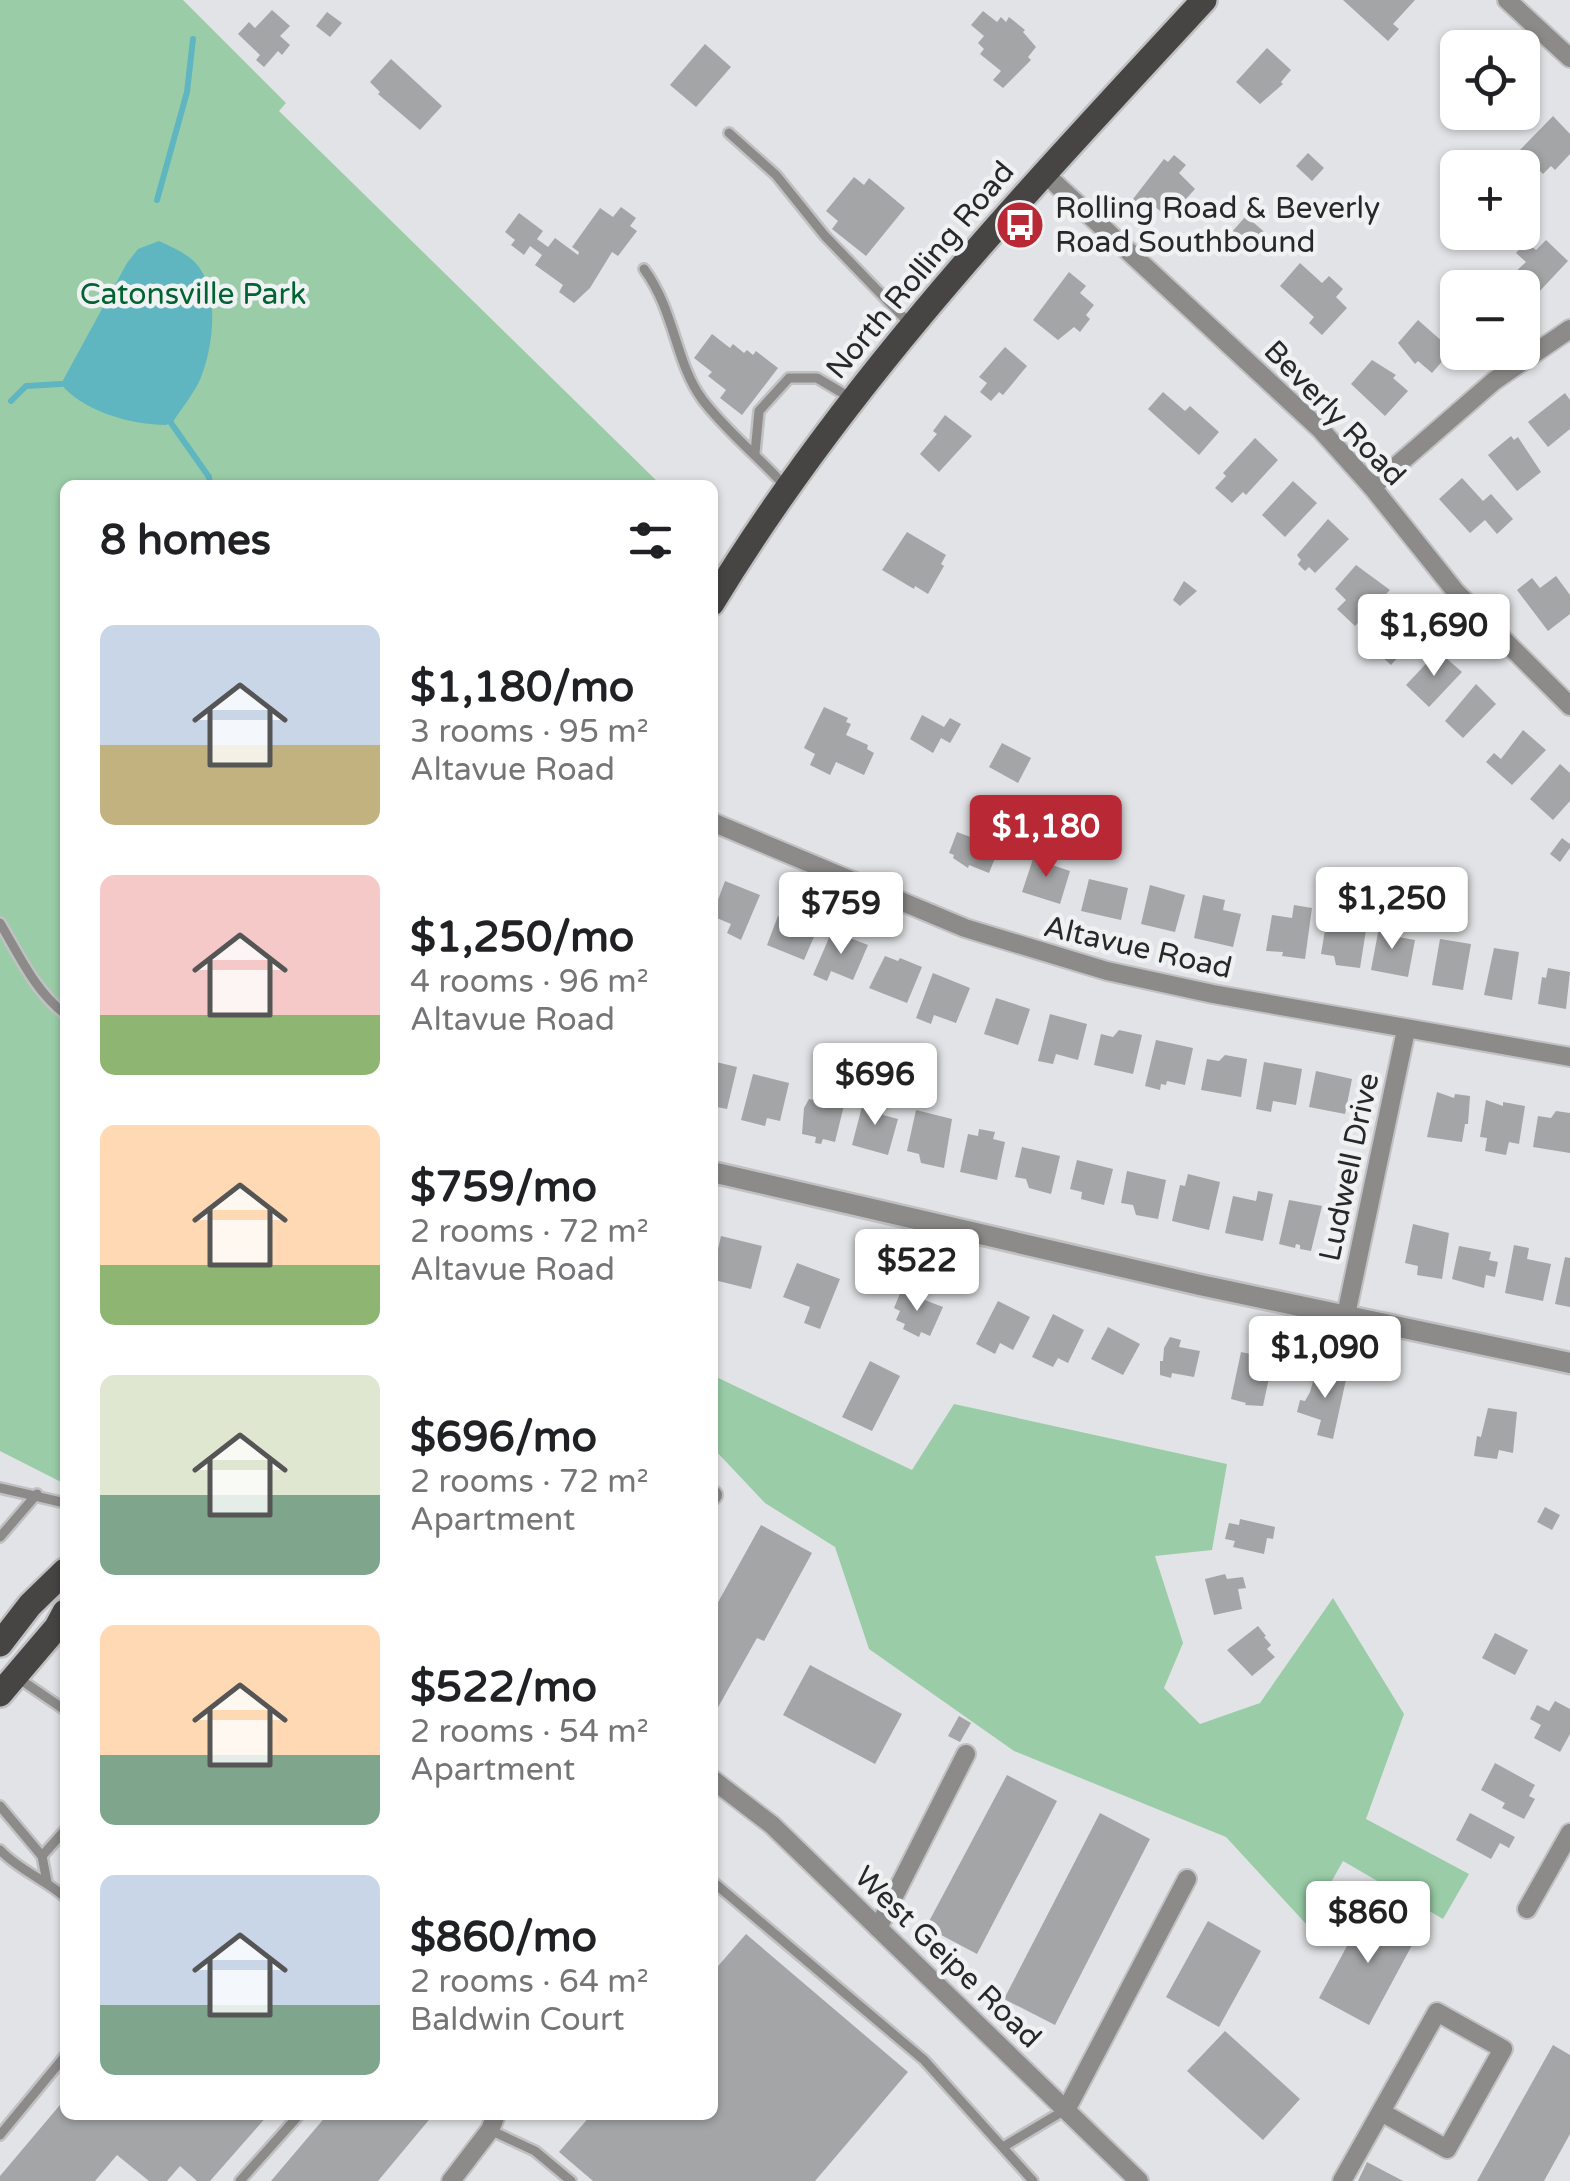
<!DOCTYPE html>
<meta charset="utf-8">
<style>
:root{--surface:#fff;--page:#f2f2f2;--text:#202124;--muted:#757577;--accent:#b92835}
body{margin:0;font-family:"Varela Round",sans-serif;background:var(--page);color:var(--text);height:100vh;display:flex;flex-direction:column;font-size:38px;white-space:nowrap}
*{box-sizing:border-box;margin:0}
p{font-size:32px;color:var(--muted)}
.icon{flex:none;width:55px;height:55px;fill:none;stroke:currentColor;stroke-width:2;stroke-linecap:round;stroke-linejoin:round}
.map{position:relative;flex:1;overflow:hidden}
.sheet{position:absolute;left:60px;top:480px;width:658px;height:1640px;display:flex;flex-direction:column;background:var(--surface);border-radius:15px;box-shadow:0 2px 8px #0004}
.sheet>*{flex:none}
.controls{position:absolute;left:1440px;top:30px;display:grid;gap:20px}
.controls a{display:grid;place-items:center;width:100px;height:100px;border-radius:15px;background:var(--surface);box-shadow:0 2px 8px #0004;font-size:50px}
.price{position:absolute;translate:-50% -85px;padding:0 22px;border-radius:10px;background:#fff;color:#222;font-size:32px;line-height:65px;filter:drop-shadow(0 2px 5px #0008)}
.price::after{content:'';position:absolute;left:50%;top:60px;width:30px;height:22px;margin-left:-15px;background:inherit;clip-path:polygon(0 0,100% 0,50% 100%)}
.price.current{background:var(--accent);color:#fff}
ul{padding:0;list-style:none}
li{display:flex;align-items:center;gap:30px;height:250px;padding:0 40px}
li span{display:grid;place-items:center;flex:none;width:280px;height:200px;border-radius:15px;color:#555}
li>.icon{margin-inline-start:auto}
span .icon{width:120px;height:120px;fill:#fffc;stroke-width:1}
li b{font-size:42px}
h2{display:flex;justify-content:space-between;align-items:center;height:120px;padding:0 40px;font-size:42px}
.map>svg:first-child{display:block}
.green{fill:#9acda7}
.water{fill:#60b6c0}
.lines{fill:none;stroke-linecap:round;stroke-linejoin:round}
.stream{stroke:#60b6c0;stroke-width:6}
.building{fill:#a4a5a7}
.service-casing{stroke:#c1c1c4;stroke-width:14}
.minor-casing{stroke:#c1c1c4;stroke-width:22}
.tertiary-casing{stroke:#c1c1c4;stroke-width:25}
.primary-casing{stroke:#c1c1c4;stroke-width:30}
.service{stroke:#8c8b8a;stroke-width:9}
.minor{stroke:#8c8b8a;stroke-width:18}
.tertiary{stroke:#8c8b8a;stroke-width:20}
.primary{stroke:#464543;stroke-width:25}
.labels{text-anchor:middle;stroke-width:9;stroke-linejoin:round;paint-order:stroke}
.poi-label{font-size:30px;fill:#282829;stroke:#eff1f3;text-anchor:start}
.street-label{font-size:30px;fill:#282829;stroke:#eff1f3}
.park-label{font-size:30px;fill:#016331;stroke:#eff1f3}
</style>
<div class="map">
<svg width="1570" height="2181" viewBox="0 0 1570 2181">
<rect width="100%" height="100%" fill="#e2e3e6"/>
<!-- green -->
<g class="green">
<polygon points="0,0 183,0 286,103 279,111 661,485 65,485 65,1484 0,1451"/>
<polygon points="712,1375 912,1470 954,1404 1227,1464 1212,1550 1155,1556 1183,1643 1164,1688 1200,1724 1260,1703 1333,1598 1404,1714 1366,1819 1469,1874 1443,1919 1343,1861 1307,1925 1226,1837 1014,1751 869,1649 835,1547 765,1503 713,1448"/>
</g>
<!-- water -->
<path class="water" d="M159,241c15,7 30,13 40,26 21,29 14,84 0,115 -7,14 -18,27 -26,40l-7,3c-34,0 -84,-14 -105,-41l66,-121 11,-14z"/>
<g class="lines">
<!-- stream -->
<g class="stream">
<polyline points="157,200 187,92 193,39"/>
<polyline points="11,401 26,386 61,384"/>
<polyline points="171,423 209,477 210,485"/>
</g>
</g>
<!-- building -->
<g class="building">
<polygon points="1343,0 1415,0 1393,24 1399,29 1388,41"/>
<polygon points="272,10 290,26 280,36 290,45 282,55 278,51 264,67 256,60 260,55 238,34 249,22 255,28"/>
<polygon points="983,11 997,22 1001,17 1006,22 1009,17 1025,30 1023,32 1036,47 1028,57 1031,60 1003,88 993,80 1001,71 980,54 984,49 978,43 984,36 971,25"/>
<polygon points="327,12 342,23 330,37 316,26"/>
<polygon points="705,44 731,67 696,107 670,85"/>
<polygon points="1267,48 1291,70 1281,82 1283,84 1260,104 1236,82"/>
<polygon points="391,59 442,106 420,130 378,94 380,92 370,82"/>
<polygon points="1553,116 1570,134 1570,154 1555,170 1551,166 1543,174 1519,151"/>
<polygon points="1308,153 1324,168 1312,181 1296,166"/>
<polygon points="1174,155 1186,165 1179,173 1195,189 1185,200 1180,195 1164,214 1154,206 1148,213 1133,199 1164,159 1168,162"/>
<polygon points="854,177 864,185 869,178 905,208 866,256 832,229 838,221 826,211"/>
<polygon points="621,207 636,218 630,226 637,231 618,256 612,252 590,288 574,303 559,292 563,285 535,265 542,255 530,246 524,255 511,245 515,240 505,232 519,213 543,231 537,239 548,247 555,238 578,255 579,252 572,247 600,208 613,217"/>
<polygon points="1246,216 1270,237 1254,255 1230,234"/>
<polygon points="1546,240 1568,261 1536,295 1513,274 1526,262 1516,253 1526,242 1536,250"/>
<polygon points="1300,263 1322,283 1329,276 1343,289 1336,297 1347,308 1322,335 1309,323 1314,317 1280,286"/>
<polygon points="1069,272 1086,286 1080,293 1094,305 1086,315 1090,319 1080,332 1074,327 1058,340 1033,320"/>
<polygon points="1418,320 1452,350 1432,373 1418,361 1415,364 1398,343"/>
<polygon points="712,334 730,348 733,344 744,353 747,350 753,355 756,351 778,368 742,415 720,398 726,390 708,376 712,372 694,358"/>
<polygon points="1005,347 1027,366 1003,395 999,392 991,401 980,392 987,383 979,377"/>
<polygon points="1372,360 1396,375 1393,378 1408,391 1385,416 1351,384"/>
<polygon points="1163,392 1185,411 1190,406 1219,432 1199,455 1148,409"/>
<polygon points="1565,393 1570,400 1570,429 1548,447 1528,422"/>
<polygon points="945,415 972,436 939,472 920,454 937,434 933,431"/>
<polygon points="1511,436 1514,440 1518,437 1541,472 1517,491 1488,455"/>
<polygon points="1255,438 1278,460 1246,495 1243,492 1232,503 1215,488 1226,476 1223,473"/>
<polygon points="1462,478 1483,501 1491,494 1513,519 1497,534 1485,520 1470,533 1439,499"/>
<polygon points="1293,481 1317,503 1285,537 1262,515"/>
<polygon points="1328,519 1349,539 1315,573 1309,567 1305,571 1298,564 1301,560 1297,555"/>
<polygon points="907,532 946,555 941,564 944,566 928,594 915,586 914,589 882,570"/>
<polygon points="1356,565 1390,590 1355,626 1337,609 1346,600 1335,589"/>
<polygon points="1556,576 1570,595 1570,614 1548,631 1517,590 1532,578 1540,588"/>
<polygon points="1184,581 1197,591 1180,606 1173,600"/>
<polygon points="1399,609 1422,631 1391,665 1367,643"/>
<polygon points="1438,651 1462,672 1429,707 1406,685"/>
<polygon points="1476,684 1496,704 1463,738 1445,721"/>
<polygon points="824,707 848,718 846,722 851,724 846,735 868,745 867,749 874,753 864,775 836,762 830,775 810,765 815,754 804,748"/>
<polygon points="922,715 944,727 950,718 961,724 950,743 941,738 933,753 910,739"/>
<polygon points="1523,730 1546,750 1512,785 1486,762 1494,753 1501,759"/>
<polygon points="1002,743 1031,758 1018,783 989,767"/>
<polygon points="1560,764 1570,773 1570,801 1553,820 1530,799"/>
<polygon points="957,832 976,839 977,836 982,838 984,833 1002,841 989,873 969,865 968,868 953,858 954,855 949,853"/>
<polygon points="1562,838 1570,844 1570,848 1560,862 1550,854"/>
<polygon points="1036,850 1046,853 1043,862 1070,871 1060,904 1022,892"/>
<polygon points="1089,879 1128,888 1121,920 1081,911"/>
<polygon points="725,881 760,895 741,940 727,933 731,924 712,916"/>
<polygon points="1150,885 1185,895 1175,932 1141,924"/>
<polygon points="1203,895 1225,900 1223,910 1241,914 1233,947 1194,938"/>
<polygon points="1294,905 1312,908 1305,959 1282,956 1283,952 1266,951 1272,915 1292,918"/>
<polygon points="778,916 794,923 797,916 819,925 804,960 767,945"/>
<polygon points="1380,922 1395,925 1393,936 1415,940 1408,977 1371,970"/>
<polygon points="1326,924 1366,930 1360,968 1336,965 1334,956 1321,954"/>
<polygon points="832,931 868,945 853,980 831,971 827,981 813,975"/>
<polygon points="1440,939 1471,944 1463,990 1432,985"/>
<polygon points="1494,948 1519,952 1512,1000 1484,995"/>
<polygon points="885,956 898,961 900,958 922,967 907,1003 869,988"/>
<polygon points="1548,968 1570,972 1566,1009 1538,1004 1542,977 1546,978"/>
<polygon points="933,973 970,988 956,1023 934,1015 931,1024 916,1018"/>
<polygon points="996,998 1030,1009 1018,1045 984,1034"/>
<polygon points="1050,1014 1087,1024 1078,1060 1056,1054 1053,1064 1038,1061"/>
<polygon points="1119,1030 1142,1035 1133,1074 1094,1065 1101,1034 1113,1037"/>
<polygon points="1156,1040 1193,1048 1185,1085 1167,1081 1166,1085 1161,1084 1160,1090 1145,1086"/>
<polygon points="1225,1055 1247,1059 1241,1097 1201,1090 1207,1059 1219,1061"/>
<polygon points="716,1062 737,1067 727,1109 712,1106 712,1073"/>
<polygon points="1264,1062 1302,1069 1296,1105 1273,1101 1271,1112 1256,1109"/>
<polygon points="1316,1071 1352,1079 1345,1114 1309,1107"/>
<polygon points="753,1074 789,1083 780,1121 767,1118 765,1126 741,1120"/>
<polygon points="831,1089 847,1093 835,1142 823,1139 821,1144 815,1143 816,1137 802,1134 804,1108 809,1099 828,1103"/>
<polygon points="1437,1092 1454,1098 1455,1094 1470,1096 1468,1124 1465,1124 1462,1142 1427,1137"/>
<polygon points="864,1099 886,1105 883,1115 898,1119 888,1155 852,1145"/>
<polygon points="1486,1100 1503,1106 1503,1102 1525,1106 1519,1144 1509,1142 1506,1155 1485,1151 1487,1138 1480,1137"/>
<polygon points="916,1110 952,1119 944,1168 921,1163 919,1154 907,1151"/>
<polygon points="1556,1111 1570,1113 1570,1153 1533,1147 1538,1116 1551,1118"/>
<polygon points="979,1129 995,1132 993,1139 1005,1142 997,1180 960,1172 968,1134 978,1136"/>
<polygon points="1022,1147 1060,1156 1051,1194 1029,1188 1026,1179 1015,1177"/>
<polygon points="1077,1160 1113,1169 1104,1205 1081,1199 1082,1192 1070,1189"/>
<polygon points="1127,1171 1166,1180 1158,1219 1136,1215 1133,1205 1121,1203"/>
<polygon points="1188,1174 1220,1182 1209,1230 1172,1221 1180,1185 1185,1186"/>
<polygon points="1258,1191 1273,1194 1263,1241 1225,1233 1233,1196 1256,1201"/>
<polygon points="1289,1200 1322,1206 1311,1251 1300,1249 1300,1245 1296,1244 1295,1248 1279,1244"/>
<polygon points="1413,1224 1449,1233 1442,1279 1417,1275 1418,1266 1405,1263"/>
<polygon points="721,1236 762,1246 751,1289 714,1280 716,1271 713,1270"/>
<polygon points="1514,1245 1529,1248 1527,1259 1551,1264 1543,1301 1505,1293"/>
<polygon points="1459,1246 1491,1252 1489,1260 1498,1262 1495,1277 1486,1275 1484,1288 1452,1279"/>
<polygon points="1565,1257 1570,1258 1570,1307 1555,1304"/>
<polygon points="797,1263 840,1279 820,1329 804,1323 810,1307 783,1297"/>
<polygon points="901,1291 943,1307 930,1336 921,1332 919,1337 903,1329 905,1324 896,1320 900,1311 894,1308"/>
<polygon points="998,1301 1030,1317 1013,1350 1000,1343 995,1354 976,1344"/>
<polygon points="1053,1314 1084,1330 1068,1363 1058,1358 1053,1367 1032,1357"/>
<polygon points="1108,1327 1140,1344 1123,1375 1091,1359"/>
<polygon points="1170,1337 1181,1340 1179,1347 1200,1351 1194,1377 1172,1373 1171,1378 1160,1375 1160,1361 1163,1361 1164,1348"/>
<polygon points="1241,1352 1273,1359 1263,1406 1245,1405 1246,1403 1231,1399"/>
<polygon points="870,1361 900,1376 872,1431 842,1417"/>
<polygon points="1317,1368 1347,1375 1333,1439 1317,1435 1321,1420 1297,1412 1300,1400 1305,1401 1310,1392"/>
<polygon points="1488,1408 1517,1412 1513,1453 1499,1450 1497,1459 1474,1456 1477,1436 1481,1437"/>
<polygon points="1545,1507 1560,1515 1552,1530 1537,1522"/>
<polygon points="1240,1519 1275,1527 1273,1539 1267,1538 1264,1554 1233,1547 1235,1541 1225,1539 1229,1523 1239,1525"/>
<polygon points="761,1525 812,1553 764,1641 757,1638 712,1718 712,1613"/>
<polygon points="1225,1574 1227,1579 1243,1577 1246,1588 1238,1589 1242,1609 1214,1615 1205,1579"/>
<polygon points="1258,1626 1266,1636 1264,1637 1271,1645 1267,1649 1275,1657 1252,1676 1227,1650"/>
<polygon points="1495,1633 1528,1650 1515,1675 1482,1658"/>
<polygon points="810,1665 902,1714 875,1764 783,1715"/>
<polygon points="1555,1701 1570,1709 1570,1734 1560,1752 1534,1738 1541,1725 1530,1719 1537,1705 1549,1711"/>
<polygon points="959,1716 971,1723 960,1742 948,1736"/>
<polygon points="1495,1763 1535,1785 1529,1796 1535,1799 1524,1819 1502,1808 1505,1803 1481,1790"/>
<polygon points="1007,1775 1057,1801 977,1954 926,1927"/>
<polygon points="1100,1813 1150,1839 1055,2025 1004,1999"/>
<polygon points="1470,1813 1515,1837 1509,1848 1500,1843 1491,1859 1456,1840"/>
<polygon points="1368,1907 1418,1934 1369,2025 1319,1998"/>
<polygon points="1208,1921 1261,1951 1219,2027 1166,1997"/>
<polygon points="746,1934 908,2072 815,2181 593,2181 559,2152 591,2115 712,2115 712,1973"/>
<polygon points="1225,2031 1300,2099 1263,2140 1187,2071"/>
<polygon points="1553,2045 1570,2055 1570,2134 1544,2181 1477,2181"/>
<polygon points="65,2099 65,2115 268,2115 210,2181 197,2181 180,2166 167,2181 149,2181 117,2155 95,2181 0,2181 0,2176"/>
<polygon points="327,2115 433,2115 378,2181 271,2181"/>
<polygon points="1367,2162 1403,2181 1358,2181"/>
</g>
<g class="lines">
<!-- service casing -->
<g class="service-casing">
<g id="service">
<polyline points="729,133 776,175 825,236 910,324"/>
<path d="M644,269c31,42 31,93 58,130 23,31 56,57 82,86"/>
<polyline points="755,453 759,411 789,378 817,378 851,398"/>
<path d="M0,923c19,32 35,68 65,91"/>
<polyline points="0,1488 65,1503"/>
<polyline points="0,1537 37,1494"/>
<polyline points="18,1678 65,1710"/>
<polyline points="0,1806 42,1856 47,1882"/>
<path d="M0,1850c19,20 44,29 65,47"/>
<polyline points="42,1856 65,1830"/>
<polyline points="712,1881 924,2060 1033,2181"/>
<polyline points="490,2130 535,2151 571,2181"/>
<polyline points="0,2135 65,2056"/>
<polyline points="1003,2147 1065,2110"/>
<polyline points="240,2181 299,2115"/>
</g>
</g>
<!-- minor casing -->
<g class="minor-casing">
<g id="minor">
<polyline points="1507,0 1570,58"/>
<polyline points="1044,173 1321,430 1372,487 1456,592 1570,706"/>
<polyline points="1372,487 1494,381 1570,329"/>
<polyline points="712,822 965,928 1107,971 1213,994 1570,1057"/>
<polyline points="1346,1315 1406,1030"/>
<polyline points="712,1496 713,1495"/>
<polyline points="712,1779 772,1825 1139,2181"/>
<polyline points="1527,1909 1570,1833"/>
<polyline points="878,1928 966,1754"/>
<polyline points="1066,2110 1187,1879"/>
<polyline points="451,2181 490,2130 496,2115"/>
<polyline points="1342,2181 1437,2012 1503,2049 1447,2149 1381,2112"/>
</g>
</g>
<!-- tertiary casing -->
<g class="tertiary-casing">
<polyline id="tertiary" points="712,1172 1200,1285 1570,1363"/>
</g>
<!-- primary casing -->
<g class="primary-casing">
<g id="primary">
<path d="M712,603c135,-223 316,-412 492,-603"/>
<polyline points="0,1644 30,1605 65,1571"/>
<polyline points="0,1694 57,1627 65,1612"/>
</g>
</g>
<!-- service -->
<use href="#service" class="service"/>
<!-- minor -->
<use href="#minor" class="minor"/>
<!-- tertiary -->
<use href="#tertiary" class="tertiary"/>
<!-- primary -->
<use href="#primary" class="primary"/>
</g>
<!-- icons -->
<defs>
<g id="bus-disc" transform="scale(2.5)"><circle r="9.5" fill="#b92835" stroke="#eff1f3"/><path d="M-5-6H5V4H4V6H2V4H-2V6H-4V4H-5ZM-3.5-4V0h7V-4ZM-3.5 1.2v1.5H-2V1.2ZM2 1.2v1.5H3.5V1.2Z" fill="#fff"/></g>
</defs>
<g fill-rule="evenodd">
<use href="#bus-disc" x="1020" y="225"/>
</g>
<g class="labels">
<!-- poi labels -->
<g class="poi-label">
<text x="1055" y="218">Rolling Road &amp; Beverly<tspan x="1055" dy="34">Road Southbound</tspan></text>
</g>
<!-- street labels -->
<g class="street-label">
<text transform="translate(920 270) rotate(-50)" y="10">North Rolling Road</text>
<text transform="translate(1335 413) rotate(46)" y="10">Beverly Road</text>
<text transform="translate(1138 947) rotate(13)" y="10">Altavue Road</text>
<text transform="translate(1349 1167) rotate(-78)" y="10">Ludwell Drive</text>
<text transform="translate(948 1957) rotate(44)" y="10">West Geipe Road</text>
</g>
<!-- park labels -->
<g class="park-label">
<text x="193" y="304">Catonsville Park</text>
</g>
</g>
</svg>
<div class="controls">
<a><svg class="icon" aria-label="locate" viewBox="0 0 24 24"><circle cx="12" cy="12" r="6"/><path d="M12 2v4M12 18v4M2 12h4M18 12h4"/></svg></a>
<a>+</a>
<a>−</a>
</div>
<b class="price" style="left:1434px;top:679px">$1,690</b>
<b class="price current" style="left:1046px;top:880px">$1,180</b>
<b class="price" style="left:1392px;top:952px">$1,250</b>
<b class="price" style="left:841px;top:957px">$759</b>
<b class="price" style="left:875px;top:1128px">$696</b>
<b class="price" style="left:917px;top:1314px">$522</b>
<b class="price" style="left:1325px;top:1401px">$1,090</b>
<b class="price" style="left:1368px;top:1966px">$860</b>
<section class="sheet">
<h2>8 homes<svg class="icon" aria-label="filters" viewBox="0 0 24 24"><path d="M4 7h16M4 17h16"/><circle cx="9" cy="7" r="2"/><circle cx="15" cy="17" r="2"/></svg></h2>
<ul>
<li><span style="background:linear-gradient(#c9d6e8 60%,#c2b280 0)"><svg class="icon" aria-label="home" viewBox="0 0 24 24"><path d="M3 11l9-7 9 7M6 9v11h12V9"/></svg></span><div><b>$1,180/mo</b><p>3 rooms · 95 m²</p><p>Altavue Road</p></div></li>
<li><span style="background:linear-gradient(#f6c9c9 70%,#8fb573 0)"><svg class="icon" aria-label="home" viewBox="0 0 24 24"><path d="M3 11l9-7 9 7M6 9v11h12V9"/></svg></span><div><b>$1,250/mo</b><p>4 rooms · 96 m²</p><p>Altavue Road</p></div></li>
<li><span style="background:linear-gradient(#ffd9b3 70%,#8fb573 0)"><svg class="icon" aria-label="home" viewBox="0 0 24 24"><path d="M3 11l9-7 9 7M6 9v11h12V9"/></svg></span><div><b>$759/mo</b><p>2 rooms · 72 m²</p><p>Altavue Road</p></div></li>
<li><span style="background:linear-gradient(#dfe7d0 60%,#7fa58c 0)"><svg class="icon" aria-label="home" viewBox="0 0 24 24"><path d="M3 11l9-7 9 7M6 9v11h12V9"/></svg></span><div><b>$696/mo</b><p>2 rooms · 72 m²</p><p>Apartment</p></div></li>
<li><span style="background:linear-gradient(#ffd9b3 65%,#7fa58c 0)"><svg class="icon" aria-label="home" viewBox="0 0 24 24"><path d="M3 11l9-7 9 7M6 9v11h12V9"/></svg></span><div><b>$522/mo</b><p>2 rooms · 54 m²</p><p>Apartment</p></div></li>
<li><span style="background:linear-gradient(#c9d6e8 65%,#7fa58c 0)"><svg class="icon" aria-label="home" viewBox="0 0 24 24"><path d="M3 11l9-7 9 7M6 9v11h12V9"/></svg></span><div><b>$860/mo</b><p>2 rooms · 64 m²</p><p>Baldwin Court</p></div></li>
</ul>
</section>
</div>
